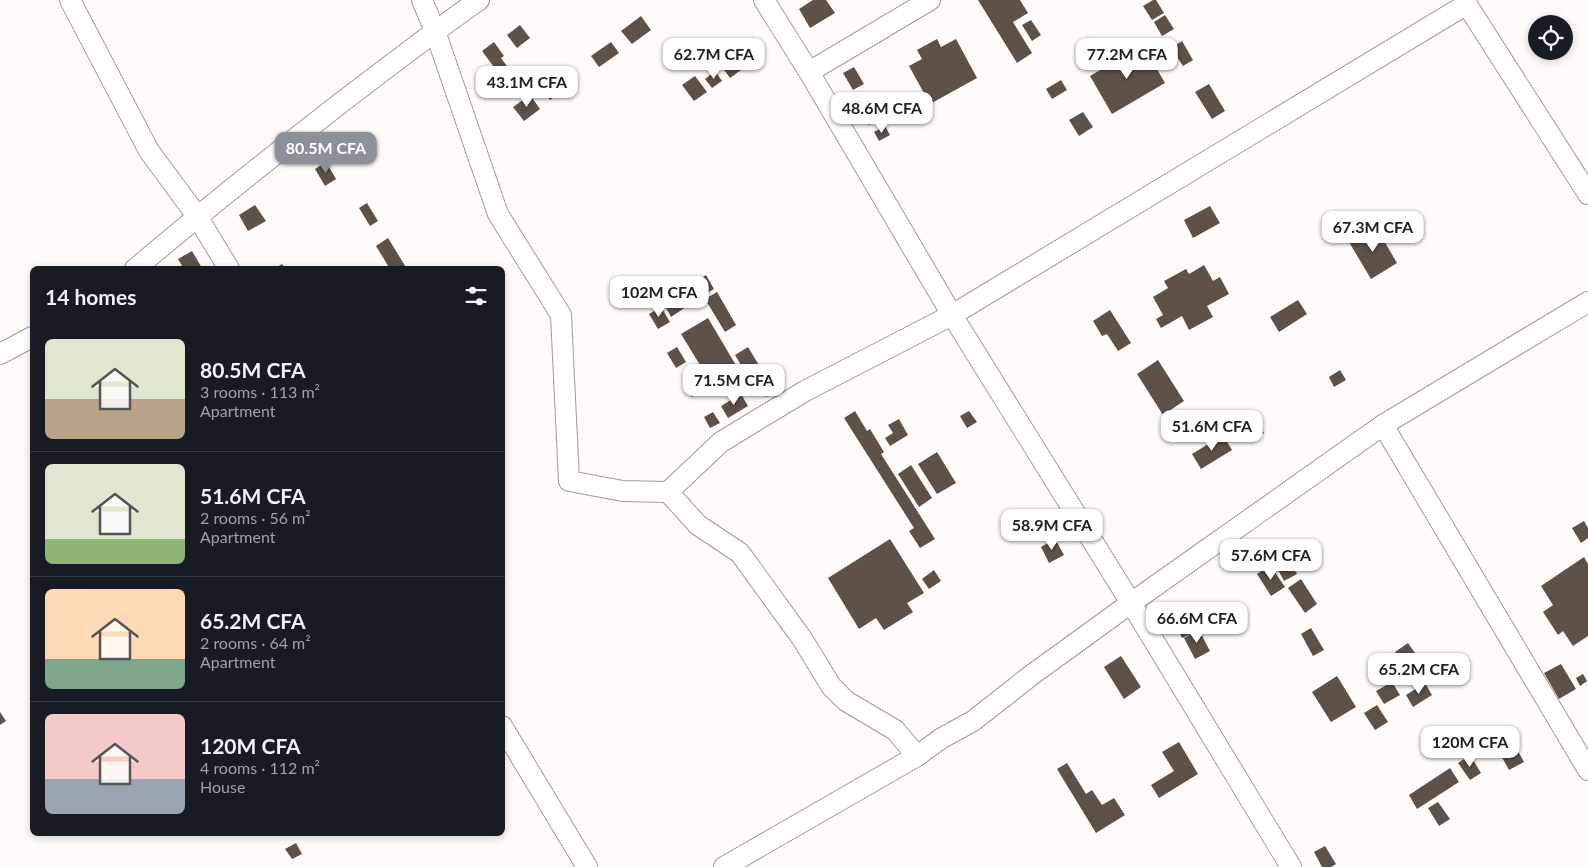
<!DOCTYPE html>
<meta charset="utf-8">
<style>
:root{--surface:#171b24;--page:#242831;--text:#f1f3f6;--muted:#9ea1a6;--line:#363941;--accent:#8c9099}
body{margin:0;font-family:Lato,sans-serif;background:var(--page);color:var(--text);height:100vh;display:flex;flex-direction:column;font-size:19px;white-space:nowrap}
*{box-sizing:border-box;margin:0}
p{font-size:16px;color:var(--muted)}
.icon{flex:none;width:28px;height:28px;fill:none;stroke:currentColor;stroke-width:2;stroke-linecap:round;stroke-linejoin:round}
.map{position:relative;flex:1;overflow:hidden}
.panel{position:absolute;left:30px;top:266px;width:475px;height:570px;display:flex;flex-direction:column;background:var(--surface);border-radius:8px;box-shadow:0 2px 8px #0003}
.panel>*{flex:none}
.buttons{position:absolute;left:1528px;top:15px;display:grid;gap:10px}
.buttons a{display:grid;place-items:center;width:45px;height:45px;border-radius:50%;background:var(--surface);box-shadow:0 2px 8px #0003;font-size:25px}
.price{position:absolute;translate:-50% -42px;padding:0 11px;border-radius:10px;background:#fff;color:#222;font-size:16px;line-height:32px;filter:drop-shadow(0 1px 2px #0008)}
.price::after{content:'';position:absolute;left:50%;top:30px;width:15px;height:11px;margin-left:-8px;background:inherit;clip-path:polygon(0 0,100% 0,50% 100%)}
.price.current{background:var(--accent);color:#fff}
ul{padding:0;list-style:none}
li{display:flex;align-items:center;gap:15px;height:125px;padding:0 15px}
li+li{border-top:1px solid var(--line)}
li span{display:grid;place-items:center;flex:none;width:140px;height:100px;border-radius:8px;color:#555}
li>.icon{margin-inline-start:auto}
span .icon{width:60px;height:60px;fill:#fffc;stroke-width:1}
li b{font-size:21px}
h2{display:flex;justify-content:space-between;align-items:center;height:60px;padding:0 15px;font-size:21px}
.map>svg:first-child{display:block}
.building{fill:#5e5248}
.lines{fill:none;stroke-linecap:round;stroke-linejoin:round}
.minor-casing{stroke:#a79a8f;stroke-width:22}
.minor{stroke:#fff;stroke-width:20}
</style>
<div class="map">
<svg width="1588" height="867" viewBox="0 0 1588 867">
<rect width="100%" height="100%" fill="#fefbf8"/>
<!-- building -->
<g class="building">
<polygon points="813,0 826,0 835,13 810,28 799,9"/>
<polygon points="978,0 1020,0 1028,13 1013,22 1032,53 1017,63"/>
<polygon points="1153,0 1156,0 1164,13 1152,20 1143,6"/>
<polygon points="1165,15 1174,29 1162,36 1154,22"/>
<polygon points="641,16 651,30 632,44 621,31"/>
<polygon points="1031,20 1041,35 1032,41 1022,25"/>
<polygon points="520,25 530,38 517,48 507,35"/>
<polygon points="937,39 941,47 956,39 977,78 930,104 909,66 922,59 917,50"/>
<polygon points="1182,41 1193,60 1183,66 1171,48"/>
<polygon points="494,42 504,56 501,58 511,72 502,78 482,51"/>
<polygon points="611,42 619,53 599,67 591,56"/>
<polygon points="745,45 756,59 730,78 722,67 732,60 728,57"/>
<polygon points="1143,45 1165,83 1112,114 1090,76"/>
<polygon points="854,67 864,84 853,90 843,73"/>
<polygon points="715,71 722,81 712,88 705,79"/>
<polygon points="510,75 518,86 507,95 498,83"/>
<polygon points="695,76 707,92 694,101 682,85"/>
<polygon points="552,80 561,92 550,100 541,88"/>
<polygon points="1061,80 1067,90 1052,99 1046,89"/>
<polygon points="1209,84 1225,111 1212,119 1195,92"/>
<polygon points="530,95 540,109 524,121 513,107"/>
<polygon points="873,108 879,120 869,125 862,113"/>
<polygon points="1083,112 1093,127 1079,136 1069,120"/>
<polygon points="885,126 890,135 879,141 874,132"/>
<polygon points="326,162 336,179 325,186 315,169"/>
<polygon points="367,203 378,221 370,226 359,208"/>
<polygon points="255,205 266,221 248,231 239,215"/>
<polygon points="1210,206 1220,223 1193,238 1184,220"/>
<polygon points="1376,227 1397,263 1371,279 1349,242"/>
<polygon points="388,238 407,269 390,269 376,246"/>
<polygon points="192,251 202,268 201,269 184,269 178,259"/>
<polygon points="282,264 285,269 274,269"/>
<polygon points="1204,265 1213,281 1220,277 1229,294 1207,306 1213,317 1189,330 1182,316 1161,328 1156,319 1163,315 1153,297 1168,288 1164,281 1186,269 1189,274"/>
<polygon points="706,275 714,289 702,296 694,283"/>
<polygon points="717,292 736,325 725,332 705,299"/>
<polygon points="682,295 689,305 671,317 665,306"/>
<polygon points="1298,300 1307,314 1279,332 1270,317"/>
<polygon points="661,307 670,322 658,329 649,314"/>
<polygon points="1110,310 1131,343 1118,351 1107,334 1102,336 1093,321"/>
<polygon points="708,318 737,367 711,383 681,334"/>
<polygon points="677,347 686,362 676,368 667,353"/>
<polygon points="748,347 760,367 747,375 735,355"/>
<polygon points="1158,360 1184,401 1163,415 1137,374"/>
<polygon points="1340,370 1346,380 1334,387 1329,377"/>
<polygon points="768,373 778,390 766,397 755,381"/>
<polygon points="696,381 702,391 692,397 685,387"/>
<polygon points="741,394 748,406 728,418 721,406"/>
<polygon points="855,411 867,431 870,429 884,452 881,454 935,539 920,548 909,531 914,528 844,418"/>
<polygon points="969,411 977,422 967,428 960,416"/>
<polygon points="713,412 720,423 710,428 704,417"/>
<polygon points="899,419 908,435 890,446 885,438 893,433 888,425"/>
<polygon points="1258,423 1264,433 1255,438 1249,428"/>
<polygon points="1223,435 1232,450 1201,469 1192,454"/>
<polygon points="937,452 956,483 937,494 918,464"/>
<polygon points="911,465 932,498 919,507 898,474"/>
<polygon points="1584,521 1588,528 1588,538 1581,543 1572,528"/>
<polygon points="1041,522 1047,532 1036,538 1030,527"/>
<polygon points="890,539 924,593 907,603 913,612 884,630 876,618 859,629 828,578"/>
<polygon points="1055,539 1064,555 1049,563 1041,547"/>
<polygon points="1286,555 1297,574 1284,581 1274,562"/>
<polygon points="1584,557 1588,564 1588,636 1573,646 1563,631 1558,635 1543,612 1553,605 1541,586"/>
<polygon points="1270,565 1285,587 1271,596 1257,574"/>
<polygon points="934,570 941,581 929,589 922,579"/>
<polygon points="1301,579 1317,604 1305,613 1288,588"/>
<polygon points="1186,617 1193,633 1182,638 1175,622"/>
<polygon points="1311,628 1324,650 1313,656 1301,634"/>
<polygon points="1199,630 1210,651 1195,659 1184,638"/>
<polygon points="1408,643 1420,660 1407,669 1395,652"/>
<polygon points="1393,653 1404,671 1391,679 1380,661"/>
<polygon points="1459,655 1469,673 1456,680 1446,663"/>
<polygon points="1121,656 1141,687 1124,699 1104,667"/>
<polygon points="1561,664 1576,689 1559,699 1544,673"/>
<polygon points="1583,674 1587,681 1580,686 1576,678"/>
<polygon points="1337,676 1356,707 1331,722 1312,692"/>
<polygon points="1392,682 1400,695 1384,704 1376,691"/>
<polygon points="1425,683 1432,695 1413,707 1406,695"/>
<polygon points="1377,705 1388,722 1375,730 1364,713"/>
<polygon points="0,712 6,721 0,725"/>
<polygon points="1508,733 1524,762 1509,770 1493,741"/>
<polygon points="1179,742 1198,774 1159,798 1151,785 1174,771 1162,752"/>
<polygon points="1470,755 1481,773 1470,780 1458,763"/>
<polygon points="1067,763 1086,794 1092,790 1102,805 1114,798 1125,815 1096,833 1057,769"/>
<polygon points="1450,768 1459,782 1417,809 1409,795"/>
<polygon points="1438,802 1450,819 1439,826 1428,808"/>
<polygon points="296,843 302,854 292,859 285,849"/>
<polygon points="1325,846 1336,864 1331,867 1322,867 1314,852"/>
</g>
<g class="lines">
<!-- minor casing -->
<g class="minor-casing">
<g id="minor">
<polyline points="70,0 149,151 197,216 229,269"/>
<polyline points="422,0 435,31 498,214 561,315 569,481 623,491 668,492 721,442 805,391 952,315 1467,4"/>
<polyline points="764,0 809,72 952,315 1131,603 1291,867"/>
<polyline points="1464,0 1588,194"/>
<polyline points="809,72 930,0"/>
<path d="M135,269c65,-55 131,-108 198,-160 48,-37 96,-74 146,-109"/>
<polyline points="0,354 32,337"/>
<polyline points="1383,425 1588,770"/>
<polyline points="668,492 698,525 740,553 803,640 831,686 846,701 895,730 917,756 942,738 973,721 1033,674 1131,603 1383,425 1588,302"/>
<polyline points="502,726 587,867"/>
<polyline points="724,867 917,756"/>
</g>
</g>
<!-- minor -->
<use href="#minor" class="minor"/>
</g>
</svg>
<div class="buttons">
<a><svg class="icon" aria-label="locate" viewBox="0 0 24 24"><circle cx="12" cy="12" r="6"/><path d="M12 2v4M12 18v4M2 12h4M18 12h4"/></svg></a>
</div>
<b class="price" style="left:714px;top:80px">62.7M CFA</b>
<b class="price" style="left:1127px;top:80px">77.2M CFA</b>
<b class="price" style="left:527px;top:108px">43.1M CFA</b>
<b class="price" style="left:882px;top:134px">48.6M CFA</b>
<b class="price current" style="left:326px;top:174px">80.5M CFA</b>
<b class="price" style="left:1373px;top:253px">67.3M CFA</b>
<b class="price" style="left:659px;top:318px">102M CFA</b>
<b class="price" style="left:734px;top:406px">71.5M CFA</b>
<b class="price" style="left:1212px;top:452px">51.6M CFA</b>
<b class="price" style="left:1052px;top:551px">58.9M CFA</b>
<b class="price" style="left:1271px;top:581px">57.6M CFA</b>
<b class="price" style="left:1197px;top:644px">66.6M CFA</b>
<b class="price" style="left:1419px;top:695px">65.2M CFA</b>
<b class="price" style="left:1470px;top:768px">120M CFA</b>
<section class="panel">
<h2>14 homes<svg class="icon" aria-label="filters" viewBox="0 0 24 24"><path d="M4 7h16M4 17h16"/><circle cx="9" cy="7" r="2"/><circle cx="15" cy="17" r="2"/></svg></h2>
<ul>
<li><span style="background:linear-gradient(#dfe7d0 60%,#b9a48a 0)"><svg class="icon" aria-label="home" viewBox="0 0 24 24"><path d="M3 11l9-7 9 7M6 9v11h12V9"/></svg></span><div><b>80.5M CFA</b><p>3 rooms · 113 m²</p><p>Apartment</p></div></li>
<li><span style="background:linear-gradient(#dfe7d0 75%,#8fb573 0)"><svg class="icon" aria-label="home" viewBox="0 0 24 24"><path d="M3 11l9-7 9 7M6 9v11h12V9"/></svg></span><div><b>51.6M CFA</b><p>2 rooms · 56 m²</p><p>Apartment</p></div></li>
<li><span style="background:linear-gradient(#ffd9b3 70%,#7fa58c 0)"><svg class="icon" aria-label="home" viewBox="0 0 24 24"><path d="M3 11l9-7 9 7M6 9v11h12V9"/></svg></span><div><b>65.2M CFA</b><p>2 rooms · 64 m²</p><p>Apartment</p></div></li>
<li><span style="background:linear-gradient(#f6c9c9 65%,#9aa5b1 0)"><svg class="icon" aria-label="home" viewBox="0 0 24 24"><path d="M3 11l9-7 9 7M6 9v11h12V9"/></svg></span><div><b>120M CFA</b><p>4 rooms · 112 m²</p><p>House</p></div></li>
</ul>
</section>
</div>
